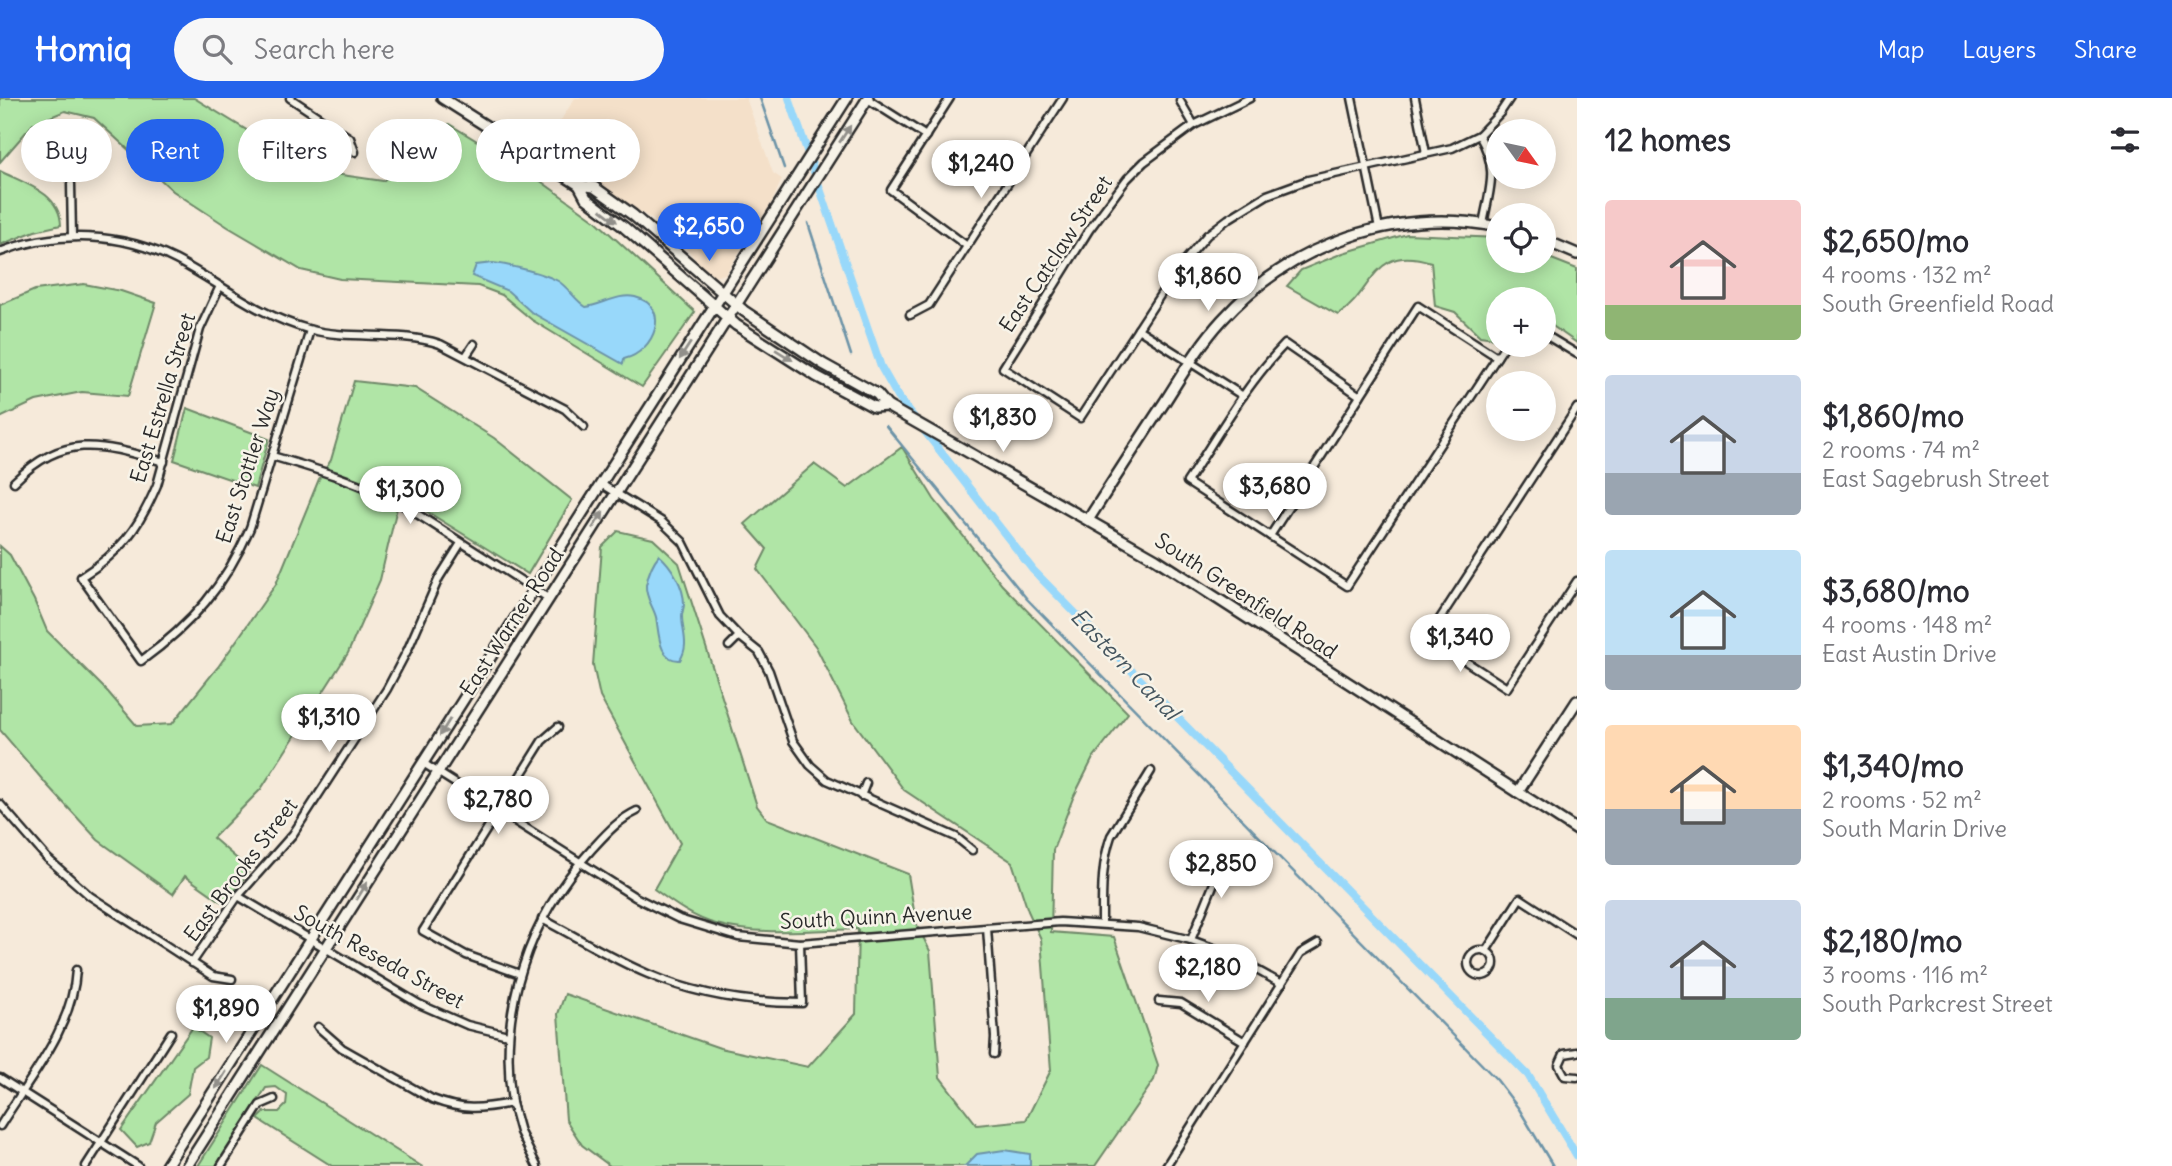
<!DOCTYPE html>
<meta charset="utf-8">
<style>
:root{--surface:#fff;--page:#f7f7f7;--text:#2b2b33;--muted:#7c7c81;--accent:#2563eb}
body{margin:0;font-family:Delius,sans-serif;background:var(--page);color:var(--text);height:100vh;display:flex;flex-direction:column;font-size:26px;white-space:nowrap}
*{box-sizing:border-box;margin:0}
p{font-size:23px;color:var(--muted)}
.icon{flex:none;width:38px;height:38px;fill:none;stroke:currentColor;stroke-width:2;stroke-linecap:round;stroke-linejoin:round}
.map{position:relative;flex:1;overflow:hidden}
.sheet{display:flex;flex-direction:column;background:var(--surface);width:595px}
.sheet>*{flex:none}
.banner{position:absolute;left:21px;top:21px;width:665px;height:63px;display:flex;gap:14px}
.needle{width:46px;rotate:123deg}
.controls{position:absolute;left:1486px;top:21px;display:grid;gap:14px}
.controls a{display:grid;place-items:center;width:70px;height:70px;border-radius:50%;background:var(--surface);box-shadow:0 4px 18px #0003;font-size:35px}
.price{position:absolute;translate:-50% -60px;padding:0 16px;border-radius:24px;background:#fff;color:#222;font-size:23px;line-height:46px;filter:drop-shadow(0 2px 4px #0008)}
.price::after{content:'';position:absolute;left:50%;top:42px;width:21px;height:16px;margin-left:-10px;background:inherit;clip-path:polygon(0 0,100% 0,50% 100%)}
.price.selected{background:var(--accent);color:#fff}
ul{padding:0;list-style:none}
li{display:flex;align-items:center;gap:21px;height:175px;padding:0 28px}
li span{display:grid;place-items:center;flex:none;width:196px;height:140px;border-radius:7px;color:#555}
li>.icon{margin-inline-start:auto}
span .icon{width:84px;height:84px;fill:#fffc;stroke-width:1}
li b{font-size:30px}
h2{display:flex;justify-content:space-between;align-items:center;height:84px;padding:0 28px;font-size:30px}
.pill{padding:0 24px;border-radius:32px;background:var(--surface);box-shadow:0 4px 18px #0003;font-size:24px;line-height:63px}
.pill.selected{background:var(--accent);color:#fff}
header{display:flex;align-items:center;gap:42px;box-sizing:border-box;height:98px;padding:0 35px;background:var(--accent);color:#fff}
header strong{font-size:33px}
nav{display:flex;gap:38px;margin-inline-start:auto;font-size:24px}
.search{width:490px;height:63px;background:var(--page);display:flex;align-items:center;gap:18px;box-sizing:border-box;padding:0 24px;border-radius:38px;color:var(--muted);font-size:26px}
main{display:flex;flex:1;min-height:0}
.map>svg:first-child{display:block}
.built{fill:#f4e0c9}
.green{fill:#b0e5a6;stroke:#6e8868;stroke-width:2}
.water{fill:#98d8fa;stroke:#6c93a7;stroke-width:2}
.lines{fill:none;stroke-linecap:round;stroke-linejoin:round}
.stream{stroke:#6c93a7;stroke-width:2.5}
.canal{stroke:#98d8fa;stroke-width:8}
.street-casing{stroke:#2b2b2b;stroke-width:11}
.secondary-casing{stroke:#2b2b2b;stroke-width:14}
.street{stroke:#f7f3e8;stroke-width:6}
.secondary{stroke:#f7f3e8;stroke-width:9}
.oneway{fill:#918f8a}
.labels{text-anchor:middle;stroke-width:5;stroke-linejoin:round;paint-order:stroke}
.street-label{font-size:21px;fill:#2b2b2b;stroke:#f7f3e8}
.water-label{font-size:23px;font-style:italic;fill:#46565f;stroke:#f7f3e8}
</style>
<header>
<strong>Homiq</strong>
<div class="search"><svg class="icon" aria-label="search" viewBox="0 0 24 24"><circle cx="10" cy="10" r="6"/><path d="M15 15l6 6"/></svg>Search here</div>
<nav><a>Map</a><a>Layers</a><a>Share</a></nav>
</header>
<main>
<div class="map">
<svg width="1577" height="1068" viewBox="0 0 1577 1068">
<rect width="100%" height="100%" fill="#f6eada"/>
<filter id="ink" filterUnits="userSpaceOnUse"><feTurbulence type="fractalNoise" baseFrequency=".0143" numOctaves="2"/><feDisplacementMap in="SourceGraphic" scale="14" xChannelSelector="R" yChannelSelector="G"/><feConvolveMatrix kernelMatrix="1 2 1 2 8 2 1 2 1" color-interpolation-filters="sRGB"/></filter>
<g filter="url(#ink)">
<!-- built -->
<polygon class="built" points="575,0 746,0 773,75 782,81 772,104 725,176 713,179 705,173 685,149 656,124 543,50"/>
<!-- green -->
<g class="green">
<polygon points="0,0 194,0 314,73 383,83 449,26 528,74 596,123 695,214 642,289 532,222 502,197 478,188 340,181 301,172 228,129 173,93 94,20 65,13 33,26 0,64"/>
<path d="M0,73c26,13 60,22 61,54l-26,6 -35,14z"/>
<path d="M1407,136l91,4v23h46v-5l33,13v74l-33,-23v-21h-46v33l-4,6 -14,-2 -25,-24 -20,-6 -4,-44c-59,-19 -56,29 -93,53l-51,-29 14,-16 42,-17z"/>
<polygon points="84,186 121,193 156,205 128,298 82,294 36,303 0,320 0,207 35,192"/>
<polygon points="354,283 415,290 494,340 572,402 528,476 400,397 380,482 348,555 261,691 213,740 250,772 225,806 185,778 173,796 98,742 47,687 0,632 0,448 10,457 34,502 47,533 108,594 137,628 172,626 218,569 276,486 319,381 331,362"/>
<polygon points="187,310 269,341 255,390 174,362"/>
<path d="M902,349l32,52 68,86 126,128 -35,45 -20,40 -20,52 -2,82 63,5 44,128 -4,15 -59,86h-485l-28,-21 -16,-25 -8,-106 7,-20 155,54 88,19 48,-53 2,-85c-44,1 -100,7 -142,-5 -23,-6 -43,-21 -62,-35l26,-46 -80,-146 -7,-32 9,-118 16,-16 35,8 26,24 78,243 10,13 141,55 8,49 14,28 10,126 37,48 49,-5 25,-50 -10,-131 -13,-28 -16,-49 -108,-72 -51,-69 -37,-74 -59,-78 10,-20 -22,-25 69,-60 33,24z"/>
<polygon points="193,929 209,940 206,959 193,969 188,996 156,1024 149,1044 137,1049 121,1032"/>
<polygon points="262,967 421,1068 332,1068 258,1021 265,1014 279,1014 286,1007 287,997 276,989 266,990 216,1068 198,1068"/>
</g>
<!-- water -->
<g class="water">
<path d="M493,165c16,2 51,10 65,18 10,6 17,19 28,26 16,-2 33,-14 49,-10 37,9 20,55 -11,62l-1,5 -92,-52 -23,-21 -36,-15 4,-11z"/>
<path d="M659,457c13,11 25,32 25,49 0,4 -2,8 -2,12 0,16 8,28 -2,44 -22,1 -21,-28 -24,-43 -3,-11 -11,-20 -10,-32 2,-10 6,-22 13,-30z"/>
<polygon points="1004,1052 1030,1056 1030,1068 965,1068 977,1056"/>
</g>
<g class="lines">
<!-- stream -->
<g class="stream">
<polyline points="760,0 784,70"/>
<polyline points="808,125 851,257"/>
<polyline points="886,328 1027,501 1497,982 1519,1011 1553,1068"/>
</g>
<!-- canal -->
<polyline class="canal" points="789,0 881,269 898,299 1033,472 1528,977 1577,1058"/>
<!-- street casing -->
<g class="street-casing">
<g id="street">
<polyline points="290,0 350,40 355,54"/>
<polyline points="866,0 926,38"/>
<polyline points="950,0 891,92 967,148"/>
<polyline points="1250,0 1194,27 1144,64 1127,81 1089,132 1003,270 1080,320 1176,173 1207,137 1228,121 1267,97 1308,82 1452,50 1479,37 1500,15 1510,0"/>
<polyline points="1352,0 1379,130"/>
<polyline points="1415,0 1426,55"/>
<polyline points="1180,3 1194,27"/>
<path d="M1479,37c20,34 11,52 4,89"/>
<polyline points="71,86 72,138"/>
<path d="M0,154c57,-22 121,-20 176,8 44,23 83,56 132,69 43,12 89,1 132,15l125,65 19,18"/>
<path d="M220,188l-20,43 -43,156c-18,43 -36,67 -76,92l60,84c51,-37 84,-75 109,-133l60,-198"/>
<polyline points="910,217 929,207 1063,0"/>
<polyline points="1138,231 1243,298"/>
<polyline points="1544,236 1577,256"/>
<polyline points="466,258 474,246"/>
<path d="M1360,298l-75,-52c-39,40 -67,91 -98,138l160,104 158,-241"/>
<polyline points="1577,310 1428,539 1507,590 1577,483"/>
<path d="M272,358c44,13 87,26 128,47l148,95"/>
<path d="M14,384c51,-50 87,-38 150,-20"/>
<polyline points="601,386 661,423 683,444 720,518 739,538 759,554 769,573 793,643 810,667 827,682 956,739 972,752"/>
<polyline points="1270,438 1418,208 1497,259"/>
<polyline points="729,548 739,538"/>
<polyline points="423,665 635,799 679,821 738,839 800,845 1060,824 1138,829 1191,842 1224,854 1282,886"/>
<polyline points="861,698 866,685"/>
<polyline points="0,706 47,760 90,798 213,878 232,881"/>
<polyline points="238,798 419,906 467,927 508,937"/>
<path d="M542,821c35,18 70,40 106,55 49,21 101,29 154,29l-2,-60"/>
<path d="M1102,826c0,-30 -1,-59 9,-88l40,-65"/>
<polyline points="987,830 995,939 994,956"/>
<polyline points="1191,842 1214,785 1232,754"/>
<circle cx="1481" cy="865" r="13"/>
<polyline points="1486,853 1520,800 1577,837"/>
<polyline points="192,865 238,798 293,736 387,591 408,551 439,480 461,445"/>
<polyline points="520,876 466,857 423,833 542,643 558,629"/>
<polyline points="1159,903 1181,905 1245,944"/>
<path d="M318,929l24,21 90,51c31,12 48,10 80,4l8,29 17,34"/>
<polyline points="1577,954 1564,956 1559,967 1565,978 1577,979"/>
<polyline points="0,980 138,1068"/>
<path d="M512,1005c-14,-94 16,-184 80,-254 14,-15 26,-29 45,-38"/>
<path d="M0,1028c29,-47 73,-98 76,-156"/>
<polyline points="86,1068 171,935"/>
<polyline points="221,1068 260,1007 274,1001"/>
<polyline points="1166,1068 1301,855 1318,845"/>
</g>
</g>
<!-- secondary casing -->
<g class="secondary-casing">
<g id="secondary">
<polyline points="442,0 579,87 594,89 633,117 744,213 823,266 877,296 887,308 1156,461 1577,732"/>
<polyline points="579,87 586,100 624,129 736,227 816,278 874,309 887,308"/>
<polyline points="1544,142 1577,156"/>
<path d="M1088,422c25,-39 50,-78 76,-117 18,-28 35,-58 58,-83 68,-76 176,-114 276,-93"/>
<polyline points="1518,694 1577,603"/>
<polyline points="166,1068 847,0"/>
<polyline points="187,1068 868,0"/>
</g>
</g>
<!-- street -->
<use href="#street" class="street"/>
<!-- secondary -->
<use href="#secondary" class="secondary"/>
</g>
<!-- one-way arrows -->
<defs><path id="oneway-solid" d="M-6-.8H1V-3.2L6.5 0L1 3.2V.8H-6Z" transform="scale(1.75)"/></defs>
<g class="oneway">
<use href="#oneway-solid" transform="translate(845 36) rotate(-57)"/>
<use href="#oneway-solid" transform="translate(609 118) rotate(37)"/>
<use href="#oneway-solid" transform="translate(685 253) rotate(123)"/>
<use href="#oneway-solid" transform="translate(784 257) rotate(32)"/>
<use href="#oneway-solid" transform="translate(598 422) rotate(-57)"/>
<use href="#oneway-solid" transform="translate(445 629) rotate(122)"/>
<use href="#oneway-solid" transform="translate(362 793) rotate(-58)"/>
<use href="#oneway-solid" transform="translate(221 982) rotate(122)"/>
</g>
</g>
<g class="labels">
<!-- street labels -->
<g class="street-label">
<text transform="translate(1056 156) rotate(-56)" y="7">East Catclaw Street</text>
<text transform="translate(163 300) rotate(-73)" y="7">East Estrella Street</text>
<text transform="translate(248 368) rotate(-72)" y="7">East Stottler Way</text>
<text transform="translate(1246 498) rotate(33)" y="7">South Greenfield Road</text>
<text transform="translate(512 524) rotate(-57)" y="7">East Warner Road</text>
<text transform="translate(241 772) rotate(-53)" y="7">East Brooks Street</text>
<text transform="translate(876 819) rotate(-3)" y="7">South Quinn Avenue</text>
<text transform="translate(379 859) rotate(29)" y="7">South Reseda Street</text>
</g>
<!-- water labels -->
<g class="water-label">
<text transform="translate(1125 566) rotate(46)" y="8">Eastern Canal</text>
</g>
</g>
</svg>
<div class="controls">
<a><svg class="needle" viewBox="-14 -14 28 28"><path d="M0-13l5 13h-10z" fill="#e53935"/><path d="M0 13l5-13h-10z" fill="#7c7c81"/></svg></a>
<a><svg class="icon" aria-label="locate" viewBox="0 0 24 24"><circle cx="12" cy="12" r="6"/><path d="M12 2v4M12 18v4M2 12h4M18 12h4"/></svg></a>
<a>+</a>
<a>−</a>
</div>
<b class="price" style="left:981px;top:102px">$1,240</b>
<b class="price selected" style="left:709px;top:165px">$2,650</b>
<b class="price" style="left:1208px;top:215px">$1,860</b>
<b class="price" style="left:1003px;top:356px">$1,830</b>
<b class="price" style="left:1275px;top:425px">$3,680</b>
<b class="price" style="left:410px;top:428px">$1,300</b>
<b class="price" style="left:1460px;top:576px">$1,340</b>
<b class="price" style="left:329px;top:656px">$1,310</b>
<b class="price" style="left:498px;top:738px">$2,780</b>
<b class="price" style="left:1221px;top:802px">$2,850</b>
<b class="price" style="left:1208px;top:906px">$2,180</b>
<b class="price" style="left:226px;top:947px">$1,890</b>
<div class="banner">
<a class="pill">Buy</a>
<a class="pill selected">Rent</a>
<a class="pill">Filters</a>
<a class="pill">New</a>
<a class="pill">Apartment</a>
</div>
</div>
<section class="sheet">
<h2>12 homes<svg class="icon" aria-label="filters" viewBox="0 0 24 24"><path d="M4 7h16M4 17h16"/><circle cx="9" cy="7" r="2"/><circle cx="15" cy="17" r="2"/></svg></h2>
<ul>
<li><span style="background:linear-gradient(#f6c9c9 75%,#8fb573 0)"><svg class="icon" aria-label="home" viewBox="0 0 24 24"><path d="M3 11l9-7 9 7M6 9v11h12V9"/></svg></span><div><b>$2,650/mo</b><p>4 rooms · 132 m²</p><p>South Greenfield Road</p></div></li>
<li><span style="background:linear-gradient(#c9d6e8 70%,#9aa5b1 0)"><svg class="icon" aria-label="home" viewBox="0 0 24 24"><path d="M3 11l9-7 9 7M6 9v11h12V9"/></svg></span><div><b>$1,860/mo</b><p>2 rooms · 74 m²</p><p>East Sagebrush Street</p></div></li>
<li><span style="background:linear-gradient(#bfe0f5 75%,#9aa5b1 0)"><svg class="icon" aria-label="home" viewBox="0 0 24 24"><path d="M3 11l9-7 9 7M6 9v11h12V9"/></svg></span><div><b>$3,680/mo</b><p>4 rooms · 148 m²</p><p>East Austin Drive</p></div></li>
<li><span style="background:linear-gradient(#ffd9b3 60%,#9aa5b1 0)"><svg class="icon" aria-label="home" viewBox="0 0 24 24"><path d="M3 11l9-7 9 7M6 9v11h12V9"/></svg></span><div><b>$1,340/mo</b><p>2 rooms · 52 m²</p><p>South Marin Drive</p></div></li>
<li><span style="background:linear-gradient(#c9d6e8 70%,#7fa58c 0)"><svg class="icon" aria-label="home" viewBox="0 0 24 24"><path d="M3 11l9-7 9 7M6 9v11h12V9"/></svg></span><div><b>$2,180/mo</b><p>3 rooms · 116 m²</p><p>South Parkcrest Street</p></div></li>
</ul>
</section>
</main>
